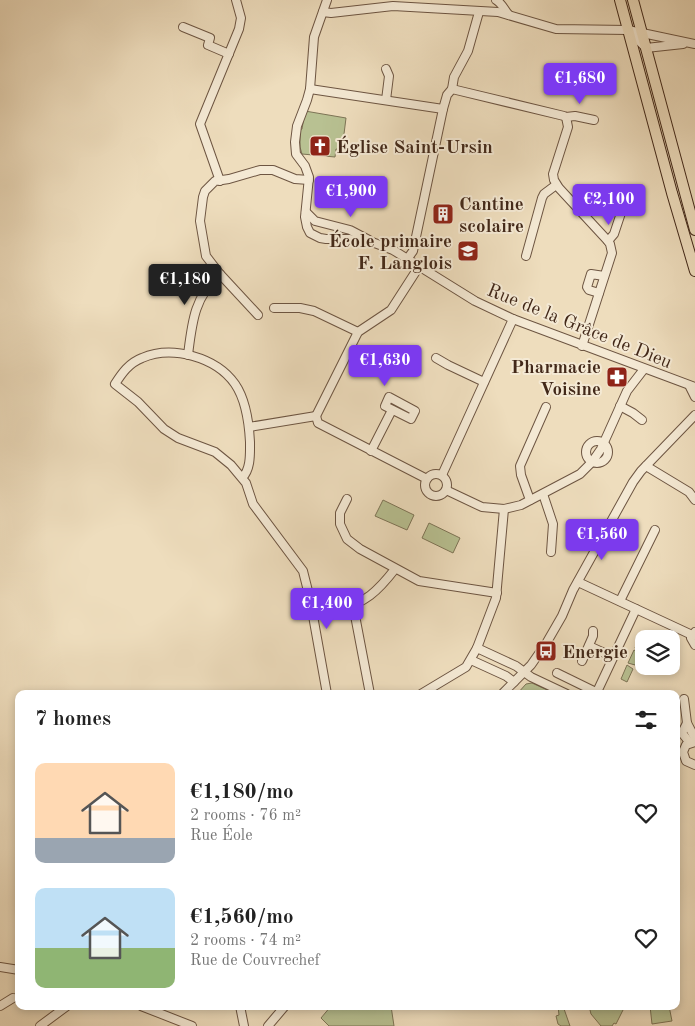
<!DOCTYPE html>
<meta charset="utf-8">
<style>
:root{--surface:#fff;--page:#f6f6f6;--text:#222;--muted:#767676;--accent:#7c3aed}
body{margin:0;font-family:"Old Standard TT",serif;background:var(--page);color:var(--text);height:100vh;display:flex;flex-direction:column;font-size:19px;white-space:nowrap}
*{box-sizing:border-box;margin:0}
p{font-size:16px;color:var(--muted)}
.icon{flex:none;width:28px;height:28px;fill:none;stroke:currentColor;stroke-width:2;stroke-linecap:round;stroke-linejoin:round}
.map{position:relative;flex:1;overflow:hidden}
.sheet{position:absolute;left:15px;top:690px;width:665px;height:320px;display:flex;flex-direction:column;background:var(--surface);border-radius:10px;box-shadow:0 2px 8px #0003}
.sheet>*{flex:none}
.buttons{position:absolute;left:635px;top:630px;display:grid;gap:10px}
.buttons a{display:grid;place-items:center;width:45px;height:45px;border-radius:10px;background:var(--surface);box-shadow:0 2px 8px #0003;font-size:25px}
.price{position:absolute;translate:-50% -42px;padding:0 11px;border-radius:5px;background:var(--accent);color:#fff;font-size:16px;line-height:32px;filter:drop-shadow(0 1px 2px #0008)}
.price::after{content:'';position:absolute;left:50%;top:30px;width:15px;height:11px;margin-left:-8px;background:inherit;clip-path:polygon(0 0,100% 0,50% 100%)}
.price.active{background:#222;color:#fff}
ul{padding:0;list-style:none}
li{display:flex;align-items:center;gap:15px;height:125px;padding:0 20px}
li span{display:grid;place-items:center;flex:none;width:140px;height:100px;border-radius:10px;color:#555}
li>.icon{margin-inline-start:auto}
span .icon{width:60px;height:60px;fill:#fffc;stroke-width:1}
li b{font-size:21px}
h2{display:flex;justify-content:space-between;align-items:center;height:60px;padding:0 20px;font-size:21px}
.map>svg:first-child{display:block}
.green{fill:#b8c192;stroke:#7d7456}
.lines{fill:none;stroke-linecap:round;stroke-linejoin:round}
.minor-casing{stroke:#6d5542;stroke-width:10}
.major-casing{stroke:#422819;stroke-width:12}
.minor{stroke:#f4e9d4;stroke-width:8}
.major{stroke:#eeddbd;stroke-width:10}
.labels{text-anchor:middle;stroke-width:4;stroke-linejoin:round;paint-order:stroke}
.poi-label{font-size:19px;font-weight:bold;fill:#422819;stroke:#f4e9d4;text-anchor:start}
.street-label{font-size:19px;fill:#422819;stroke:#f4e9d4}
</style>
<div class="map">
<svg width="695" height="1026" viewBox="0 0 695 1026">
<rect width="100%" height="100%" fill="#eeddbd"/>
<filter id="stains"><feTurbulence type="fractalNoise" baseFrequency=".004" numOctaves="4"/><feColorMatrix values="0 0 0 0 .2 0 0 0 0 .09 0 0 0 0 .02 0 0 0 .5 -.17"/></filter>
<radialGradient id="worn" r=".72"><stop offset=".6" stop-color="#630" stop-opacity="0"/><stop offset="1" stop-color="#630" stop-opacity=".3"/></radialGradient>
<!-- green -->
<g class="green">
<polygon points="305,111 346,118 342,150 336,149 335,157 302,154 300,147 300,130 302,129"/>
<polygon points="383,500 414,515 407,530 375,516"/>
<polygon points="429,523 460,538 453,553 422,538"/>
<polygon points="641,634 649,637 644,639 644,647 642,651 635,648"/>
<polygon points="634,650 640,654 635,665 628,663"/>
<polygon points="627,665 633,669 627,682 621,679"/>
<polygon points="532,683 556,694 517,694 526,684"/>
<polygon points="331,1006 391,1006 394,1026 329,1026 321,1018"/>
<polygon points="558,1006 563,1006 570,1026 561,1026 558,1024 556,1016 559,1015"/>
<polygon points="589,1006 625,1006 616,1024 614,1023 612,1026 601,1026 591,1014"/>
<polygon points="650,1006 669,1006 672,1021 652,1024"/>
</g>
<g class="lines">
<!-- minor casing -->
<g class="minor-casing">
<g id="minor">
<polyline points="327,0 314,37 310,89 307,100 297,126 295,142 296,154 305,166 309,177 305,217 307,227 310,233 320,238 326,239 349,239 372,242 393,250 475,301 513,319 695,387"/>
<path d="M496,0c6,3 8,10 13,15"/>
<polyline points="323,12 331,13 393,6 498,12 556,29 628,30 695,44"/>
<polyline points="183,27 210,38 208,45 229,54"/>
<polyline points="629,31 646,48 683,44"/>
<polyline points="310,89 443,109"/>
<polyline points="452,89 564,116 566,117"/>
<polyline points="386,100 389,76 386,69"/>
<polyline points="566,117 568,127 553,174 554,180 559,188 608,241 610,244 612,253 582,346"/>
<polyline points="566,117 575,116 594,120"/>
<polyline points="220,181 200,124 239,29 241,18 236,0"/>
<polyline points="306,212 315,221 350,230 369,240"/>
<polyline points="608,241 614,234 621,213"/>
<polyline points="526,256 542,198 544,194 556,185"/>
<polyline points="408,258 413,251 443,109 447,95 452,89 454,77 468,51 479,12"/>
<polyline points="599,293 589,290 587,287 591,274 604,276"/>
<polyline points="274,308 300,308 314,311 358,332"/>
<polyline points="258,315 219,273 206,256 200,221 203,197 205,191 215,181 229,179 260,170 273,170 295,179 309,180"/>
<path d="M188,355c4,-32 6,-58 32,-81"/>
<polyline points="436,358 448,365 484,382"/>
<polyline points="690,387 695,397"/>
<polygon points="389,397 415,411 411,419 385,406"/>
<polyline points="620,406 633,413 642,420"/>
<polyline points="316,416 358,332 391,310 420,265"/>
<polyline points="316,416 318,423 427,479"/>
<polyline points="249,427 316,416"/>
<circle cx="597" cy="452" r="11"/>
<polyline points="371,451 392,410"/>
<polyline points="646,466 689,492 695,500"/>
<circle cx="436" cy="485" r="11"/>
<polyline points="442,475 513,319"/>
<path d="M242,478c9,-9 8,-24 8,-36 -1,-19 -4,-42 -15,-58 -19,-27 -63,-39 -93,-26 -13,5 -20,15 -27,26l23,18 26,27 14,9 37,14 16,13 15,18 7,21 50,67 7,28 17,95"/>
<polyline points="446,490 482,507 504,509 521,505 580,474 592,462 601,449 627,391 644,369"/>
<polyline points="543,494 553,524 551,552"/>
<polyline points="347,499 340,513 340,524 347,539 360,549 419,581 497,593"/>
<polyline points="530,500 521,475 520,466 546,407"/>
<polyline points="578,582 692,635"/>
<path d="M310,599c9,0 18,6 27,7 25,3 44,-19 58,-37"/>
<polyline points="620,601 655,530"/>
<polyline points="353,605 370,694"/>
<polyline points="695,632 691,638 695,645"/>
<polyline points="589,646 613,657"/>
<polyline points="477,648 516,666 531,677 567,694"/>
<polyline points="471,660 506,676 514,682"/>
<polyline points="582,661 593,636 593,631"/>
<polyline points="557,673 600,694"/>
<polyline points="421,694 466,667 477,648 496,598 504,509"/>
<polyline points="502,694 531,665 547,642 562,616 573,590 633,482 641,471 695,415"/>
<polyline points="596,694 636,609"/>
<polyline points="684,699 687,723 695,738"/>
<polyline points="687,723 682,733 690,743"/>
<polyline points="695,742 686,745 683,752 686,761 695,765"/>
<polyline points="0,967 19,970"/>
<polyline points="0,1006 13,998"/>
<polyline points="141,1006 192,1026"/>
<polyline points="240,1006 244,1026"/>
<polyline points="40,1026 67,1006"/>
<polyline points="268,1026 285,1006"/>
</g>
</g>
<!-- major casing -->
<g class="major-casing">
<g id="major">
<polyline points="620,0 672,193 695,271"/>
<polyline points="633,0 695,230"/>
</g>
</g>
<!-- minor -->
<use href="#minor" class="minor"/>
<!-- major -->
<use href="#major" class="major"/>
</g>
<!-- icons -->
<defs>
<g id="church-square" transform="scale(1.125)"><rect x="-9" y="-9" width="18" height="18" rx="4" fill="#8f2418" stroke="#f4e9d4"/><path d="M-1.2-6h2.4v3.5h3.3v2.4h-3.3V6h-2.4V-.1h-3.3v-2.4h3.3Z" fill="#fff"/></g>
<g id="building-square" transform="scale(1.125)"><rect x="-9" y="-9" width="18" height="18" rx="4" fill="#8f2418" stroke="#f4e9d4"/><path d="M-4-6H4V6H1V3H-1V6H-4ZM-2.5-4.3h1.7v1.8h-1.7ZM.8-4.3h1.7v1.8H.8ZM-2.5-1h1.7V.8h-1.7ZM.8-1h1.7V.8H.8Z" fill="#fff"/></g>
<g id="school-square" transform="scale(1.125)"><rect x="-9" y="-9" width="18" height="18" rx="4" fill="#8f2418" stroke="#f4e9d4"/><path d="M0-5L7-2L0 1L-7-2ZM-4 1L0 2.5L4 1V4Q0 6-4 4Z" fill="#fff"/></g>
<g id="pharmacy-square" transform="scale(1.125)"><rect x="-9" y="-9" width="18" height="18" rx="4" fill="#8f2418" stroke="#f4e9d4"/><path d="M-2-6h4v4h4v4h-4v4h-4v-4h-4v-4h4Z" fill="#fff"/></g>
<g id="bus-square" transform="scale(1.125)"><rect x="-9" y="-9" width="18" height="18" rx="4" fill="#8f2418" stroke="#f4e9d4"/><path d="M-5-6H5V4H4V6H2V4H-2V6H-4V4H-5ZM-3.5-4V0h7V-4ZM-3.5 1.2v1.5H-2V1.2ZM2 1.2v1.5H3.5V1.2Z" fill="#fff"/></g>
</defs>
<g fill-rule="evenodd">
<use href="#church-square" x="320" y="146"/>
<use href="#building-square" x="443" y="214"/>
<use href="#school-square" x="468" y="251"/>
<use href="#pharmacy-square" x="617" y="377"/>
<use href="#bus-square" x="546" y="651"/>
</g>
<g class="labels">
<!-- poi labels -->
<g class="poi-label">
<text x="336" y="153">Église Saint-Ursin</text>
<text x="459" y="210">Cantine<tspan x="459" dy="22">scolaire</tspan></text>
<text x="452" y="247" text-anchor="end">École primaire<tspan x="452" dy="22">F. Langlois</tspan></text>
<text x="601" y="373" text-anchor="end">Pharmacie<tspan x="601" dy="22">Voisine</tspan></text>
<text x="562" y="658">Energie</text>
</g>
<!-- street labels -->
<g class="street-label">
<text transform="translate(580 325) rotate(22)" y="7">Rue de la Grâce de Dieu</text>
</g>
</g>
<rect width="100%" height="100%" filter="url(#stains)"/>
<rect width="100%" height="100%" fill="url(#worn)"/>
</svg>
<div class="buttons">
<a><svg class="icon" aria-label="layers" viewBox="0 0 24 24"><path d="M12 4l9 5-9 5-9-5zM3 14l9 5 9-5"/></svg></a>
</div>
<b class="price" style="left:580px;top:105px">€1,680</b>
<b class="price" style="left:351px;top:218px">€1,900</b>
<b class="price" style="left:609px;top:226px">€2,100</b>
<b class="price active" style="left:185px;top:306px">€1,180</b>
<b class="price" style="left:385px;top:387px">€1,630</b>
<b class="price" style="left:602px;top:561px">€1,560</b>
<b class="price" style="left:327px;top:630px">€1,400</b>
<section class="sheet">
<h2>7 homes<svg class="icon" aria-label="filters" viewBox="0 0 24 24"><path d="M4 7h16M4 17h16"/><circle cx="9" cy="7" r="2"/><circle cx="15" cy="17" r="2"/></svg></h2>
<ul>
<li><span style="background:linear-gradient(#ffd9b3 75%,#9aa5b1 0)"><svg class="icon" aria-label="home" viewBox="0 0 24 24"><path d="M3 11l9-7 9 7M6 9v11h12V9"/></svg></span><div><b>€1,180/mo</b><p>2 rooms · 76 m²</p><p>Rue Éole</p></div><svg class="icon" aria-label="heart" viewBox="0 0 24 24"><path d="M12 20l-8-8c-3-5 5-10 8-4 3-6 11-1 8 4z"/></svg></li>
<li><span style="background:linear-gradient(#bfe0f5 60%,#8fb573 0)"><svg class="icon" aria-label="home" viewBox="0 0 24 24"><path d="M3 11l9-7 9 7M6 9v11h12V9"/></svg></span><div><b>€1,560/mo</b><p>2 rooms · 74 m²</p><p>Rue de Couvrechef</p></div><svg class="icon" aria-label="heart" viewBox="0 0 24 24"><path d="M12 20l-8-8c-3-5 5-10 8-4 3-6 11-1 8 4z"/></svg></li>
</ul>
</section>
</div>
